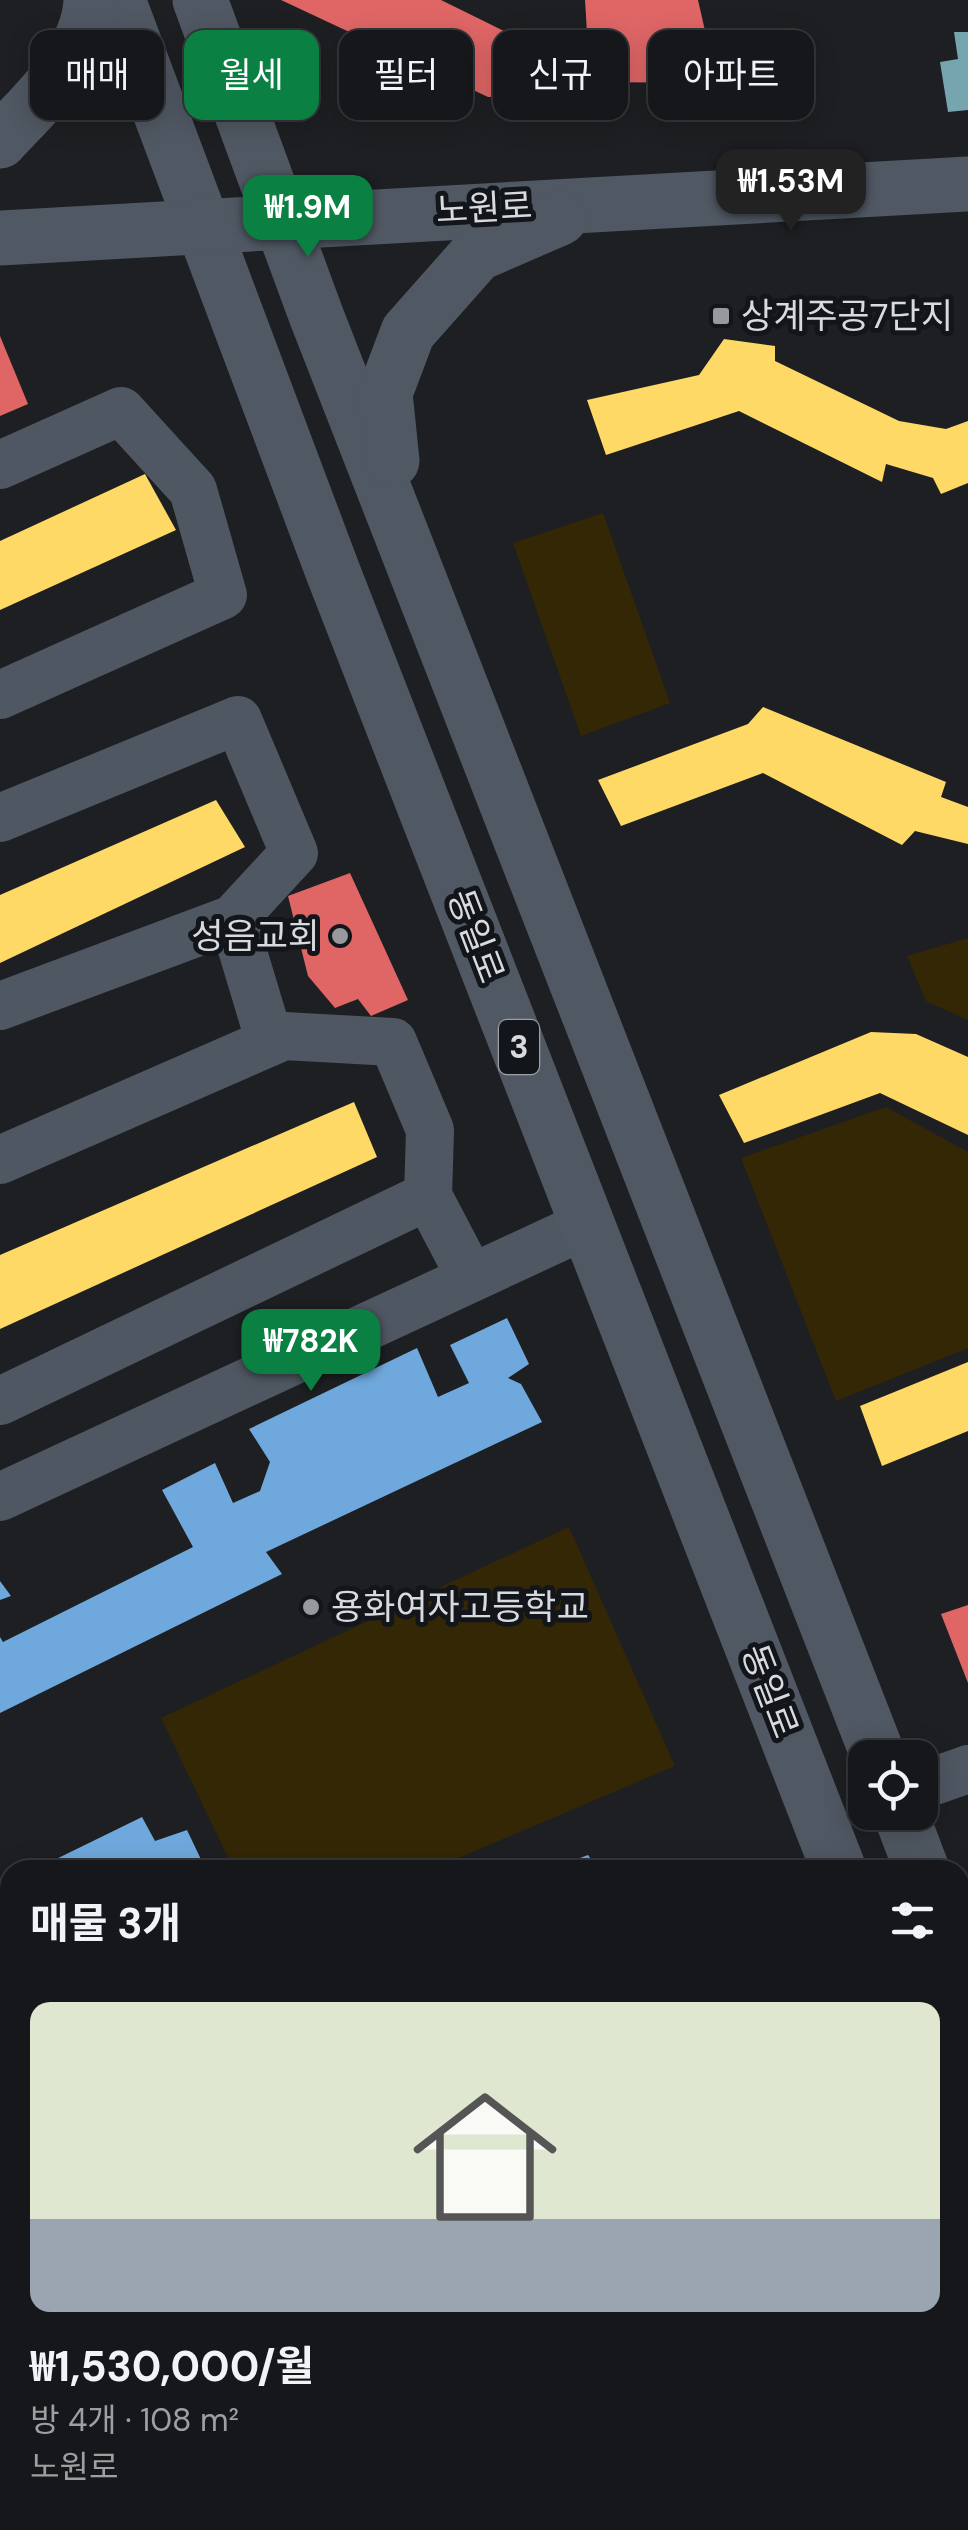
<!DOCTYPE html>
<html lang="ko">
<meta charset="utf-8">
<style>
:root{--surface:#16171a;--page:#1f2023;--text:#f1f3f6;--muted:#9e9fa2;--line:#353639;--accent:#0b8043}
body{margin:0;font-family:"DM Sans","Noto Sans KR",sans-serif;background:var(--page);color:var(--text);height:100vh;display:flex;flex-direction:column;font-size:38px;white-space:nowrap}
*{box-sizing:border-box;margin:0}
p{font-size:32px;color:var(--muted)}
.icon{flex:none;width:55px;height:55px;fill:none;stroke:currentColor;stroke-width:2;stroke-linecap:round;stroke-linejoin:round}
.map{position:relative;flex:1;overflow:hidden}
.side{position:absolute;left:0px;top:1860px;width:970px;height:670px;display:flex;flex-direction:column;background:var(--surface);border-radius:30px 30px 0 0;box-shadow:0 5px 25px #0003,0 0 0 2px var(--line)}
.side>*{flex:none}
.banner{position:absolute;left:30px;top:30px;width:910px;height:90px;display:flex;gap:20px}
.controls{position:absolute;left:848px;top:1740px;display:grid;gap:20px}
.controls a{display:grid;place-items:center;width:90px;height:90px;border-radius:20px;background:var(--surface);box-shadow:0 5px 25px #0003,0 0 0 2px var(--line);font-size:50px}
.price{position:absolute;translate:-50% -85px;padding:0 22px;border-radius:20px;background:var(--accent);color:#fff;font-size:32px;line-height:65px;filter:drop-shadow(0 2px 5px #0008)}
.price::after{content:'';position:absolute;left:50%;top:60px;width:30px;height:22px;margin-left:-15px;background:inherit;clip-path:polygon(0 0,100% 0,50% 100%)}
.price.on{background:#222;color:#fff}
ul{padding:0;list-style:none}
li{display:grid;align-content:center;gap:20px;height:530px;padding:0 30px}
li+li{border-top:2px solid var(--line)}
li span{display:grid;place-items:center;height:310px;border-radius:20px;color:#555}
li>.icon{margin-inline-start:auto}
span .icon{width:180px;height:180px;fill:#fffc;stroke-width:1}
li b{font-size:42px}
h2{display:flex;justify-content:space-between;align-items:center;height:120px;padding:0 30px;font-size:42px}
.pill{padding:0 35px;border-radius:20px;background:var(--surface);box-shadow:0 5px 25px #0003,0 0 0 2px var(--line);font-size:35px;line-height:90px}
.pill.on{background:var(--accent);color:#fff}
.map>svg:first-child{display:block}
.green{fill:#342705}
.homes{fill:#ffd966}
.shops{fill:#e06666}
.schools{fill:#6fa8dc}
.public{fill:#76a5af}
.building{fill:#2f3742}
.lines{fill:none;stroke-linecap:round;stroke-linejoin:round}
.minor{stroke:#4f5762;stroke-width:48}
.major{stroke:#505863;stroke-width:55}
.poi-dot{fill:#97999c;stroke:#12161a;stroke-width:4}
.labels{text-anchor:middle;stroke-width:10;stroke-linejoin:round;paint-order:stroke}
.shield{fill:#12161a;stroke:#9d9fa3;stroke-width:2.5}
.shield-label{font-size:32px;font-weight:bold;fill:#d8dade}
.street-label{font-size:35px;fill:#d8dade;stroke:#12161a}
.poi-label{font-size:35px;fill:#d8dade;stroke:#12161a;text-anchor:start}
</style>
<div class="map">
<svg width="968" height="2530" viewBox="0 0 968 2530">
<rect width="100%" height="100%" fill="#1d1f22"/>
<!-- green -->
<g class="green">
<polygon points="603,513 670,703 581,736 513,543"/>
<polygon points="968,938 968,1020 926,1001 907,956"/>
<polygon points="886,1107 968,1152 968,1348 836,1401 741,1158"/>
<polygon points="569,1527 675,1766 430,1870 234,1870 161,1718"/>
<polygon points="0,2023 10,2043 10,2197 0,2202"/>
</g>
<!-- homes -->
<g class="homes">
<polygon points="724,339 775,346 775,361 899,421 946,429 968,421 968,483 941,494 933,478 886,464 882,482 739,411 606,455 587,400 699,375"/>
<polygon points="145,474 176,530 0,610 0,541"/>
<polygon points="763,707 946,782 941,797 968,807 968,844 915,831 902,845 763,773 621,826 598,780 748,724"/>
<polygon points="216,800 245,847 0,963 0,895"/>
<polygon points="871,1032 916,1034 968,1057 968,1135 880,1093 744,1143 719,1095"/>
<polygon points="354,1102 377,1157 0,1329 0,1255"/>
<polygon points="968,1362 968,1431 882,1466 860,1406"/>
</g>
<!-- shops -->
<g class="shops">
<polygon points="281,0 441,0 508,33 565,32 582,94 488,97"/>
<polygon points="585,0 698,0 717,83 590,82"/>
<polygon points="0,336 28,404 0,416"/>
<polygon points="350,873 408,1000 371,1016 358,999 335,1008 308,976 288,896"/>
<polygon points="968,1605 968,1683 941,1614"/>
</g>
<!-- schools -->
<g class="schools">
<polygon points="507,1318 529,1364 508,1378 521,1384 542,1422 266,1552 282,1574 0,1713 0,1637 3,1642 193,1547 162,1490 215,1463 233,1503 260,1491 270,1462 249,1429 417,1348 438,1397 469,1383 450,1345"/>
<polygon points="0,1581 11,1596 0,1600"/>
<polygon points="142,1817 155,1841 187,1830 206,1870 50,1870 46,1864"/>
<polygon points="588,1855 599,1870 547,1870"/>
</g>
<!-- public -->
<polygon class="public" points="954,32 968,32 968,110 948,112 940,62 958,59"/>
<!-- building -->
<g class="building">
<polygon points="10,2317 10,2387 0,2366 0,2322"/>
<polygon points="0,2411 10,2430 10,2454 0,2458"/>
</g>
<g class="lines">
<!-- minor -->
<g class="minor">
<polyline points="0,465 121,411 193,490 223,595 0,695"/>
<polyline points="0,818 238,720 294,853 233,919 0,1006"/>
<polyline points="233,919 270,1042"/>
<polyline points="0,1160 284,1036 393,1042 430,1130 428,1196 470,1276"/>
<polyline points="0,1401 428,1196"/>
<polyline points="0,1497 588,1224"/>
<polyline points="920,1786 968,1769"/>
</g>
<!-- major -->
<g class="major">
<polyline points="118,0 333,572 839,1870"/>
<polyline points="200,0 316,315 879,1758"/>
<path d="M0,141c35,-38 89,-85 91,-141"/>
<polyline points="0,238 968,184"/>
<polyline points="392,461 385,393 408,332 477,254 560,218"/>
<polyline points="900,1812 922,1870"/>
<polyline points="960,1969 968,1990"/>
<polyline points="960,2178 968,2198"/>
</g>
</g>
<!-- markers -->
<g class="poi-dot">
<rect x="711" y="306" width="20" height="20" rx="5"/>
<circle cx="340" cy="936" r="10"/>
<circle cx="311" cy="1607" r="10"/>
</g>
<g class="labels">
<!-- shield labels -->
<rect class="shield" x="499" y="1020" width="40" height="54" rx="8"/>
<g class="shield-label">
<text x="519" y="1058">3</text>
</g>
<!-- street labels -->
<g class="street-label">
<text transform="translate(484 208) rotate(-3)" y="12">노원로</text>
<text transform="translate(476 936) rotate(69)" y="12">동일로</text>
<text transform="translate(770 1691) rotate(69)" y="12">동일로</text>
</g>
<!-- poi labels -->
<g class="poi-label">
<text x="741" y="328">상계주공7단지</text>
<text x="320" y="948" text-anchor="end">성음교회</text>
<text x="331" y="1619">용화여자고등학교</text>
</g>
</g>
</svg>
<div class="controls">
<a><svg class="icon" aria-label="locate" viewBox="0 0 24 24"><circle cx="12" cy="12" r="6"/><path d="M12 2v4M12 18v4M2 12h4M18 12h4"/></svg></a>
</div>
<b class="price on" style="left:791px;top:234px">₩1.53M</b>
<b class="price" style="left:308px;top:260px">₩1.9M</b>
<b class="price" style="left:311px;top:1394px">₩782K</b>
<div class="banner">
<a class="pill">매매</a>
<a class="pill on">월세</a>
<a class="pill">필터</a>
<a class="pill">신규</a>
<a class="pill">아파트</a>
</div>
<section class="side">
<h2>매물 3개<svg class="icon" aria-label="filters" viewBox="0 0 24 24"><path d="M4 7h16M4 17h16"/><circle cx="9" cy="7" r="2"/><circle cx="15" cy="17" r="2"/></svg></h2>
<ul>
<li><span style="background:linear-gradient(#dfe7d0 70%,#9aa5b1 0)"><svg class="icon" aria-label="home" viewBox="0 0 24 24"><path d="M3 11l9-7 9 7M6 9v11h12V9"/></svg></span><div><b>₩1,530,000/월</b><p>방 4개 · 108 m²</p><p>노원로</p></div></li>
</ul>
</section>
</div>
